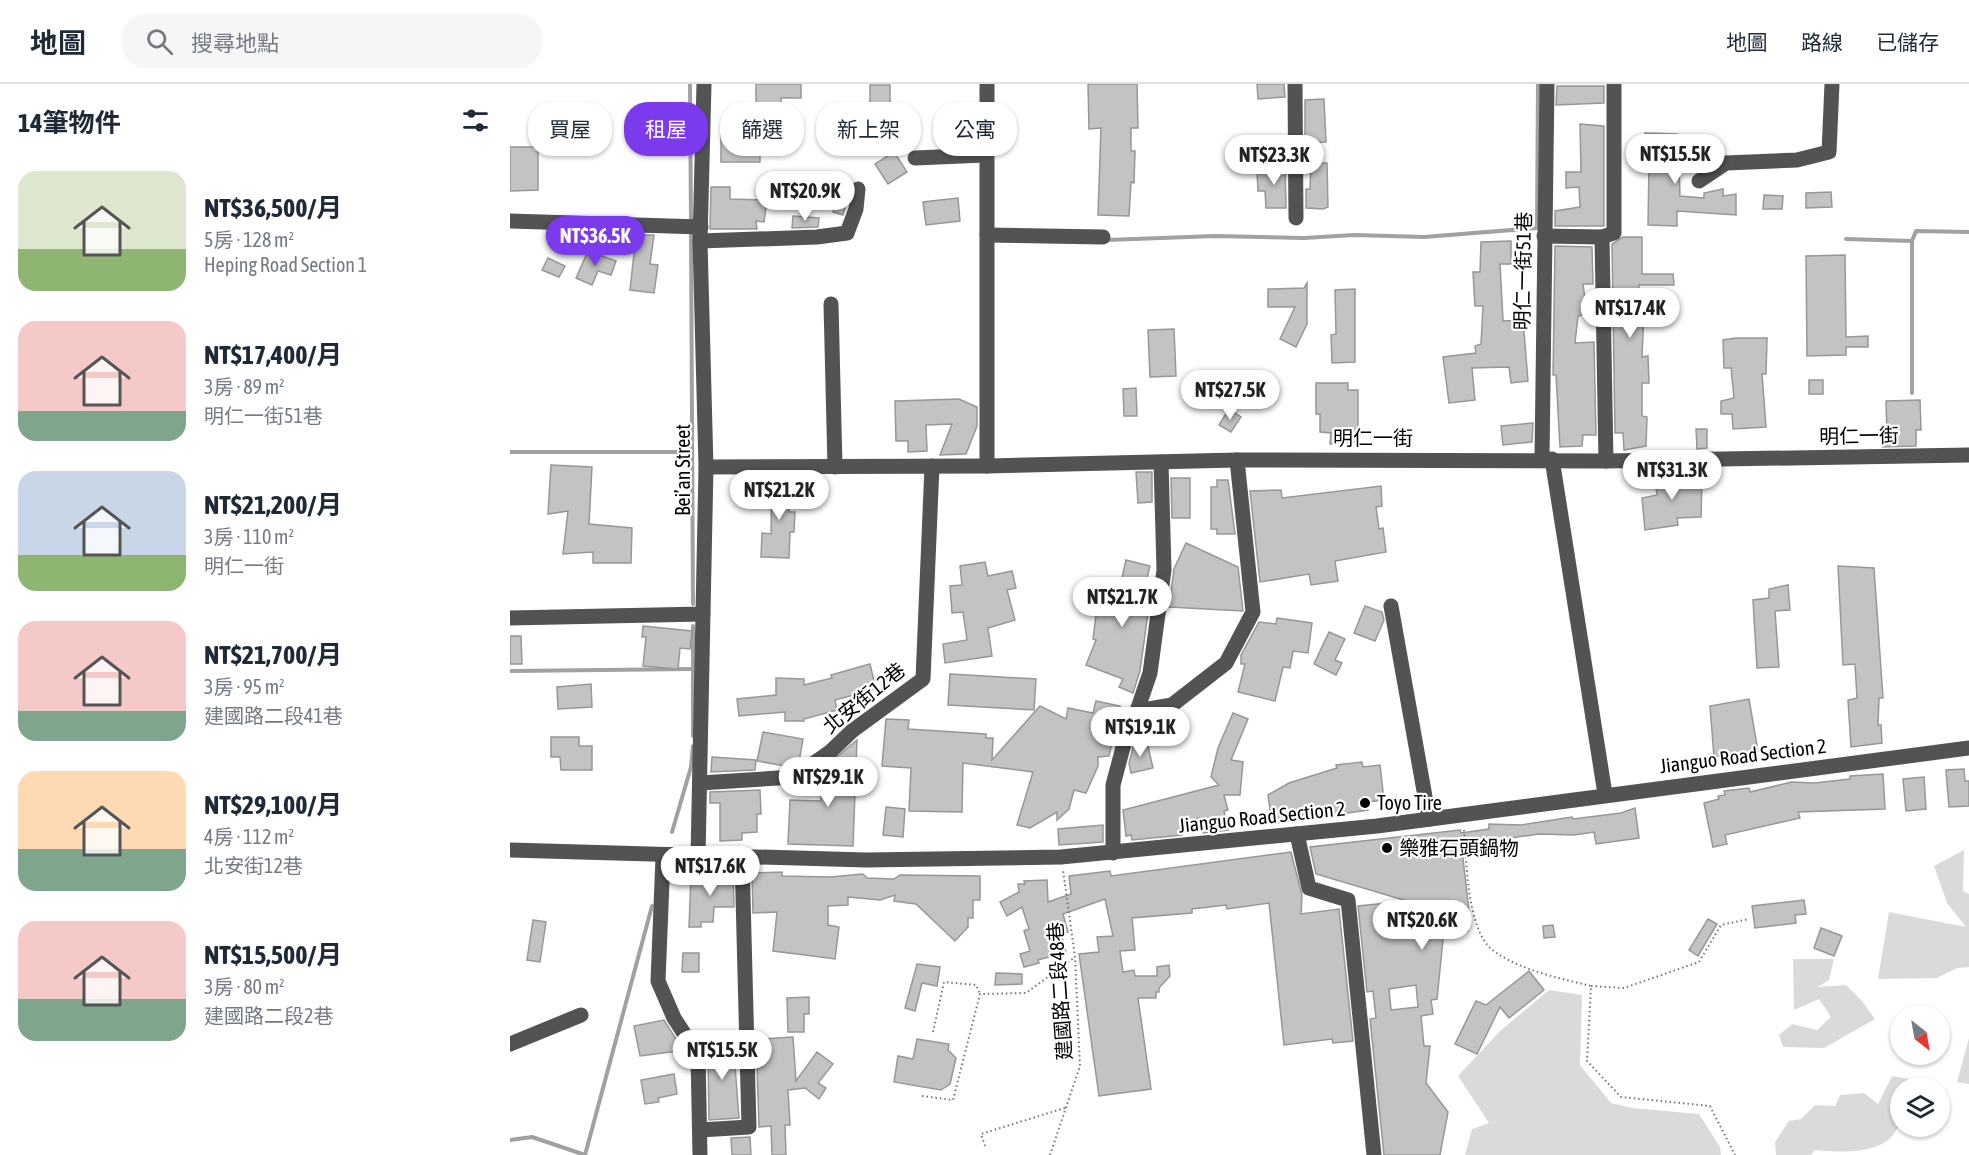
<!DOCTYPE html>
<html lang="zh-TW">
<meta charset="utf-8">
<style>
:root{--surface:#fff;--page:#f6f6f7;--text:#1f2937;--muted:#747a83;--line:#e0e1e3;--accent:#7c3aed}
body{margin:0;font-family:"Asap Condensed","Noto Sans TC",sans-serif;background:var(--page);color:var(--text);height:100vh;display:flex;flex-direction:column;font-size:22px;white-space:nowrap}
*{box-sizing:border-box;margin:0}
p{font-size:20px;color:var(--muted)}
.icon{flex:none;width:33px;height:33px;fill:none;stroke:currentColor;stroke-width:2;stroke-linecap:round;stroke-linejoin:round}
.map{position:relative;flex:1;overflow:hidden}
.sheet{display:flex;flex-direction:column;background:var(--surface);width:510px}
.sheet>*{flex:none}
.banner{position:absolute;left:18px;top:18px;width:570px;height:54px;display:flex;gap:12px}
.needle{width:39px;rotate:149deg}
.fabs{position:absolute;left:1380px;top:921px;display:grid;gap:12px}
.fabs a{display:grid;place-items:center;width:60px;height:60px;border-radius:50%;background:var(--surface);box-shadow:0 2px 4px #0004;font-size:30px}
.price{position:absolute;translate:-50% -51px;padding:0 14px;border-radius:21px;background:#fff;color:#222;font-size:20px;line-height:39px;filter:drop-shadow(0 2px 3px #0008)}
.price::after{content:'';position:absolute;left:50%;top:36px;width:18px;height:14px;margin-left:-9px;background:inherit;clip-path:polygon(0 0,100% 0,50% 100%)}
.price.current{background:var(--accent);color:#fff}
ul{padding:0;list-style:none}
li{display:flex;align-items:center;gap:18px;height:150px;padding:0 18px}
li span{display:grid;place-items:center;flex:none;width:168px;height:120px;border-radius:18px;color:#555}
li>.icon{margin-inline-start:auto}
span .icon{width:72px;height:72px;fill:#fffc;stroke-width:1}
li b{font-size:26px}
h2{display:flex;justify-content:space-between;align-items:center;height:72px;padding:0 18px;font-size:26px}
.pill{padding:0 21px;border-radius:24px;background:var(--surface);box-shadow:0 2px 4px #0004;font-size:21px;line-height:54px}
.pill.current{background:var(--accent);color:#fff}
header{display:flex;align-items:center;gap:36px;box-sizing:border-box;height:84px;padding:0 30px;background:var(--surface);border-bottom:2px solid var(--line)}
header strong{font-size:28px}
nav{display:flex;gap:33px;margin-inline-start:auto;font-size:21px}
.search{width:420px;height:54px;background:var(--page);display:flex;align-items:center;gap:15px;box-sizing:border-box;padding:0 21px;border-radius:24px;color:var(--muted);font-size:22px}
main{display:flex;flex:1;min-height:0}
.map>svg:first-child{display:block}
.green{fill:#dadada}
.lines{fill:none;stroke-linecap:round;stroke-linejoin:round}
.stream{stroke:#a1a1a1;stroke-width:4}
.building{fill:#c3c3c3;stroke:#979797;stroke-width:1.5;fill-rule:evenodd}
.path{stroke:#757575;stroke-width:2;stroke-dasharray:1.5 3;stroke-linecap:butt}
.minor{stroke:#535353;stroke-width:15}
.poi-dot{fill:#000;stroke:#fff;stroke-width:2}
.labels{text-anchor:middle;stroke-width:4.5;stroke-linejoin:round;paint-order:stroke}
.street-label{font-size:20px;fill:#000;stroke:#fff}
.poi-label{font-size:20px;fill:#000;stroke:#fff;text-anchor:start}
</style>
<header>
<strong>地圖</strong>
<div class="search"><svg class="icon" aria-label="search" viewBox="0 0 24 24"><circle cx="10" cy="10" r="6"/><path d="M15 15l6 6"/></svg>搜尋地點</div>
<nav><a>地圖</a><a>路線</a><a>已儲存</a></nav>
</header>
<main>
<section class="sheet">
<h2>14筆物件<svg class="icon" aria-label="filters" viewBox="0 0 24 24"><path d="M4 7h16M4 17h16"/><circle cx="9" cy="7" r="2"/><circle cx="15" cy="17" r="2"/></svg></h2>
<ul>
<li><span style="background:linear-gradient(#dfe7d0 65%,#8fb573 0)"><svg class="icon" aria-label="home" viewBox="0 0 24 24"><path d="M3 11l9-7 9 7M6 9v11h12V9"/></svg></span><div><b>NT$36,500/月</b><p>5房 · 128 m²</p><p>Heping Road Section 1</p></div></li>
<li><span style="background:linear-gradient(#f6c9c9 75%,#7fa58c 0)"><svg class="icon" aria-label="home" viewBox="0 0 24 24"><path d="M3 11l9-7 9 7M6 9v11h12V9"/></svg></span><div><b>NT$17,400/月</b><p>3房 · 89 m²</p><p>明仁一街51巷</p></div></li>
<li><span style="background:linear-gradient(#c9d6e8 70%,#8fb573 0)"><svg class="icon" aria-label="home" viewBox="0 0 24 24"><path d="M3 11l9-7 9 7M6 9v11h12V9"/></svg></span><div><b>NT$21,200/月</b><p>3房 · 110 m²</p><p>明仁一街</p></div></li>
<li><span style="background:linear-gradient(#f6c9c9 75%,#7fa58c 0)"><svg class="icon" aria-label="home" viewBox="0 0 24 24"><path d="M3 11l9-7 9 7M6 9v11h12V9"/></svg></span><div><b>NT$21,700/月</b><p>3房 · 95 m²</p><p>建國路二段41巷</p></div></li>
<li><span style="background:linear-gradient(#ffd9b3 65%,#7fa58c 0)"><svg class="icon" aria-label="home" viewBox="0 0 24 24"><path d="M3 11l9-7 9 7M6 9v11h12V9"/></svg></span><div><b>NT$29,100/月</b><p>4房 · 112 m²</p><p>北安街12巷</p></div></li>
<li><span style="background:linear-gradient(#f6c9c9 65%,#7fa58c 0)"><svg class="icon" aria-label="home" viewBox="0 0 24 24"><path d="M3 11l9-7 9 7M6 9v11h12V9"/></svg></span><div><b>NT$15,500/月</b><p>3房 · 80 m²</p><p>建國路二段2巷</p></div></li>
</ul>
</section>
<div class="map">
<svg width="1459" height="1071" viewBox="0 0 1459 1071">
<rect width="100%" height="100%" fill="#fff"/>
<!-- green -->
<g class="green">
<polygon points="1454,766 1453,807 1459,810 1459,883 1447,884 1427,894 1368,895 1379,828 1456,843 1437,819 1424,782"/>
<polygon points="1283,875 1324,875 1319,896 1308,903 1336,901 1352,917 1365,935 1314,964 1273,963 1269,951 1282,940 1307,946 1321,933 1309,915 1284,926"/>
<polygon points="1039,906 1072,911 1070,981 1101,1019 1122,1024 1189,1030 1210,1063 1211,1071 955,1071 962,1045 979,1039 948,992 989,948"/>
<polygon points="1459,954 1459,1000 1447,998"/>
<path d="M1382,992l18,3 -1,8 -9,1c0,10 2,22 0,32 -7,35 -54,33 -85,30l-4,5h-35l-1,-13 14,-21 12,-2 14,-14 20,1 5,-11 24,-2 14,11z"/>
</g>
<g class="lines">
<!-- stream -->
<g class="stream">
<polyline points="180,0 181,140"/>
<polyline points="181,148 183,520"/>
<polyline points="1336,155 1402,157 1406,147 1459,148"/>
<polyline points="597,156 705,152 794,154 844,151 914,153 1027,144 1028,0"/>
<polyline points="1402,157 1402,309"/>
<polyline points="0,368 182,368"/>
<polyline points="183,542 183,652"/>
<polyline points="0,587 183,585"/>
<polyline points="162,748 181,683 183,662"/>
<polyline points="0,1056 22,1053 75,1071"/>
<polyline points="75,1071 142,822"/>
</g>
</g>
<!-- building -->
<g class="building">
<polygon points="246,0 291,0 291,14 271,14 271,21 246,21"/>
<polygon points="578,0 627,0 628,44 621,44 621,67 625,67 624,99 621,98 619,132 588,131 591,44 579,45"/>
<polygon points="747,0 774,0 775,13 748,15"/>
<polygon points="360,1 380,1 380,37 407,37 407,47 376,48 377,37 360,37"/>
<polygon points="1047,2 1094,2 1094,19 1046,21"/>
<polygon points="814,15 816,58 795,59 795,16"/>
<rect x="211" y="40" width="39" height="38"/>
<polygon points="1070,40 1094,42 1094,142 1045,142 1045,127 1070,123 1069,103 1056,104 1056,88 1071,88"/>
<polygon points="1135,49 1168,50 1167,81 1169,81 1170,112 1194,114 1194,109 1213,105 1213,112 1226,110 1226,131 1167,127 1167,142 1138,141 1139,78 1134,78"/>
<polygon points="0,63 28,63 28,106 0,107"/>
<polygon points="384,68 397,88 378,100 365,80"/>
<polygon points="763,78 775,79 776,124 756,124 755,107 748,107 747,88 763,87"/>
<polygon points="801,79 817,79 818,123 813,125 796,124 796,105 800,105"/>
<polygon points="335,95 342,98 333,131 323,128 330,110 295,108 295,98 334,99"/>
<polygon points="201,103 220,103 220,115 257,116 254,138 246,137 247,145 200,145"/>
<polygon points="1321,108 1322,123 1296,124 1296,109"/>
<polygon points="1254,111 1273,112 1272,125 1253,125"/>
<polygon points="448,114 450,137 416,141 413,118"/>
<polygon points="283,132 309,134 308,143 282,144"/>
<polygon points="126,151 144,151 140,180 148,181 144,209 120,206"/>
<polygon points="1113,153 1132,153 1132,190 1163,190 1164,201 1129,201 1128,228 1134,228 1132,273 1138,272 1139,299 1132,299 1132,332 1137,333 1136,362 1114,366 1113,349 1105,349 1102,160"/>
<polygon points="1001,157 1001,180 990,180 993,237 1013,236 1018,297 1001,299 999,283 962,284 965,316 939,319 933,273 966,269 965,262 971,260 973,222 965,222 963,188 970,188 971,158"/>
<polygon points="1045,162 1082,163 1083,200 1073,200 1077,230 1068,232 1065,259 1084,258 1086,351 1073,351 1072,362 1050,363 1046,291 1043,291"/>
<polygon points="78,167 106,177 101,191 88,187 82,201 66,194"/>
<polygon points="1335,171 1336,253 1358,252 1358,263 1336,263 1336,271 1297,272 1296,172"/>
<polygon points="38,174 55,182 49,193 32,186"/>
<polygon points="797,199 797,240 786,263 770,255 785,223 758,223 758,205 794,204"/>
<polygon points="845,205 845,278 822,279 821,251 826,250 825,206"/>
<polygon points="664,245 666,292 640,293 638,246"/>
<polygon points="1226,254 1257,254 1256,290 1252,290 1256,343 1223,345 1222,330 1211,330 1211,317 1224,314 1221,284 1214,284 1213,256"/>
<rect x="1299" y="296" width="14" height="14"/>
<polygon points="806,299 838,299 838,306 848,306 848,358 820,360 821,349 810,348 810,330 806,330"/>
<polygon points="626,304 627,332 614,332 613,305"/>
<polygon points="449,315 467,323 467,342 456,370 430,371 442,340 416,341 417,367 398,368 398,357 386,357 385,317"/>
<polygon points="1410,316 1411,346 1406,346 1406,362 1373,363 1373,351 1377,351 1376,317"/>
<polygon points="719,325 731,333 721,348 709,341"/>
<polygon points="1023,339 1022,358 993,361 991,342"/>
<polygon points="1186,345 1197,345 1197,364 1187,365"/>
<polygon points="41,381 82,383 79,440 122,444 121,479 83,479 83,468 53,470 58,427 38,430"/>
<polygon points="1144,386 1160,386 1162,397 1192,397 1191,433 1167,434 1168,441 1135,446 1132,414 1147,411"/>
<polygon points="626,388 642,388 642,418 628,419"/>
<polygon points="279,392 279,428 285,428 284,448 280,448 279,474 251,473 252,449 261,450 262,393"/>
<polygon points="661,394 680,394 680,434 662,434"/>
<polygon points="707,396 718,396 725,450 707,450 707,445 701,445 701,403 707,403"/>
<polygon points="871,402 872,422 866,423 869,445 873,444 876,468 825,477 828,497 801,501 799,490 750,498 740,407 771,406 772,414"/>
<polygon points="676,459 728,483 733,527 659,523 664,485"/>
<polygon points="616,476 640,482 632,514 640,515 630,587 623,609 609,603 613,595 576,581 586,556 583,555 589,508 608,511"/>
<polygon points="475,478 478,492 502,487 506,504 497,506 505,536 478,544 482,572 435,579 433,560 457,556 453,528 442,529 440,502 452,501 450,482"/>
<polygon points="1328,482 1364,484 1373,614 1369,614 1368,641 1371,641 1372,659 1341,663 1338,616 1347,614 1345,580 1333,581"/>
<polygon points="1278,501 1280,526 1265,527 1269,583 1247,584 1243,516 1259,514 1259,505"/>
<polygon points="855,522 872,528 874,536 865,557 844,549"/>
<polygon points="767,534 802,539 798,569 783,567 780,584 773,583 765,617 728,608 735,580 731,580 731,571 749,538 766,540"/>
<polygon points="133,542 182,547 180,565 170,564 168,585 133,582 136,553 132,553"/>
<polygon points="819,548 835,555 825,576 832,579 826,591 804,580"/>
<polygon points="0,552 11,552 12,580 0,580"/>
<polygon points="360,580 366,605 325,616 327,626 294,635 294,637 275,637 275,628 229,632 227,615 266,611 266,594 294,595 294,601 322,594 321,591"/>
<polygon points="440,590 526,595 524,626 438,621"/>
<polygon points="81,600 82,623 48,625 47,603"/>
<polygon points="1239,615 1248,667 1204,673 1200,622"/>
<polygon points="586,617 610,622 599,672 588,673 588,682 576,709 564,706 559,725 547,736 547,728 520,744 507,741 523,688 453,679 452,728 399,727 401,684 372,682 376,635 399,636 398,645 476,650 476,654 483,654 482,676 530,622 556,635 558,624 583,629"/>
<polygon points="723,629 738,635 721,676 733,678 730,711 714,711 718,726 714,727 718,746 693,749 690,734 670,738 672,751 622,756 621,751 616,752 613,726 709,701 701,693 708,664"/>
<polygon points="660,632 664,647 640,656 636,639"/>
<polygon points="253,648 293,655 289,678 281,683 247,677"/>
<polygon points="41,653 69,653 69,662 82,662 82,686 51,686 50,673 41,673"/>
<polygon points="347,656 343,762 278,760 280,716 311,717 311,703 328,703 315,683"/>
<polygon points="637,658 643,684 621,689 619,679 624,660"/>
<polygon points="202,673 246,676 245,686 201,688"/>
<polygon points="852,678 853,683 870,681 874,716 857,718 858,726 762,740 758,711 779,699 827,684 826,681"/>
<polygon points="1454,685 1455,697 1459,697 1459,722 1439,723 1436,686"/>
<polygon points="1373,690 1375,725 1288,728 1290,734 1215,751 1217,760 1203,763 1194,719 1209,715 1208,712 1215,711 1214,707 1239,704 1240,708 1282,698 1304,699 1340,695 1340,692"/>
<polygon points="1414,693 1416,725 1396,727 1393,695"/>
<polygon points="250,706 251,730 247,730 247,748 232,749 232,756 210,757 210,719 200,719 200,708"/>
<polygon points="376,723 395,725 393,753 373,751"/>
<path d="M1125,724l4,30 -43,6 -2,-12 -20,3 -35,-1 -56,8 1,13 -9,1 -13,-6 7,61h-4l3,20 -23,-11 -8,79 -6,1 2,14 -12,2 3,30h6l-4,37 22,29 -8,43h-56l-14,-136 6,-1 -3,-27 -6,1 -9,-86 49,-5 -91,-27 -6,-27 150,-17 1,3 28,-4v-5l32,1 51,-8 1,2 48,-6zM906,901l2,22 -27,3 -2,-21z"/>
<polygon points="593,741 593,758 549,761 548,745"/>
<polygon points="781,768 792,811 791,830 829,825 843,957 823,959 822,955 774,961 759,819 717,825 716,821 682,825 682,829 622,834 625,866 610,867 613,888 624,886 625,892 647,892 647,883 659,881 660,892 649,904 649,908 646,908 646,914 628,914 641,1005 589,1012 569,870 589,868 587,853 603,852 595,815 553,830 558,848 551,850 556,868 528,876 529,879 514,883 510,870 520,867 514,847 519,845 512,823 497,832 490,818 509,808 508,800 515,800 514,797 537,796 538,818 561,810 559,792 600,787 601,792"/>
<polygon points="203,788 223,789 224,823 204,823 203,838 191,838 191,843 179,843 181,792 203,793"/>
<polygon points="272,788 272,792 320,793 353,790 357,794 384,795 390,791 470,792 470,816 463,816 463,834 458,834 458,843 445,857 406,820 384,817 385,811 370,816 338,813 338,821 318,822 318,841 329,843 325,875 287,870 263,867 267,828 243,829 242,789"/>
<polygon points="1294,816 1296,830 1285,831 1286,839 1245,844 1242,822"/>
<polygon points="1198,835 1207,840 1188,872 1179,866"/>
<polygon points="23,836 36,838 30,878 17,876"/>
<polygon points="1043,841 1045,853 1034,854 1033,842"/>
<polygon points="1311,844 1332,852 1324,872 1304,864"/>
<polygon points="173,869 189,869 189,888 172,888"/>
<polygon points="407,880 430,883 427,902 412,899 405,927 395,924"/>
<polygon points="1019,887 1034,906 999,934 990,923 967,970 945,960 966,917 976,921"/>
<polygon points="486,889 512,890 512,900 485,901"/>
<polygon points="299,913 299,930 294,930 294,948 278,948 277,914"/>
<polygon points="154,936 166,955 168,967 130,972 124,942"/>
<polygon points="283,953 286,997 307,968 323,980 308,999 316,1004 309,1015 295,1004 278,1006 280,1041 275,1041 276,1071 262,1071 261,1042 249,1043 247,984 252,983 251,955"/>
<polygon points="407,955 439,960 438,966 446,974 440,1000 431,1006 384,998 388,972 403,975"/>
<polygon points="223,956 229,1034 199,1036 198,971 192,960"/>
<polygon points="164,990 167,1010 148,1014 149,1018 135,1020 131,996"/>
<polygon points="240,1053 241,1071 222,1071 221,1054"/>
</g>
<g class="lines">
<!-- path -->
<g class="path">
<path d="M954,746c3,32 2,102 31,122 28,19 64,26 96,34l-4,75 34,36 89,9 25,49"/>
<polyline points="1081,902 1114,904 1189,878 1211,841 1239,835"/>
<polyline points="423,948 434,898 466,901 470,910"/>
<polyline points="412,1012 443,1016 470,910 516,909 565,873"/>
<polyline points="475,1062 471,1050 558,1023"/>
<polyline points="540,1071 570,982 565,873 553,786"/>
</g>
<!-- minor -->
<g class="minor">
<polyline points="785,0 786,134"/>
<polyline points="405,74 475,71"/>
<polyline points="1189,97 1216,79 1287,76 1319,68 1322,0"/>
<polyline points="0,137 191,143"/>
<polyline points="477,151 593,153"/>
<polyline points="1034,152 1092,153 1104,149 1104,0"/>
<polyline points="1092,153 1096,377"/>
<polyline points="190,157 307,153 337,149 346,125 348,105"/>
<polyline points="321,220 325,383"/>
<polyline points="1032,374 1037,0"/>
<polyline points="1042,375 1095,710"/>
<polyline points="477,382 477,0"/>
<polyline points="196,383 477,382 727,376 1096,377 1459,371"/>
<polyline points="881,522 919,735"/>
<polyline points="0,534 193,530"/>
<polyline points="627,627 662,621 716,579 743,528 727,376"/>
<polyline points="190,699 284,693 320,668 342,647 413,595 422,382"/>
<polyline points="787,750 799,804 838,816 864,1071"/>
<polyline points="0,766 356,776 551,773 867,742 1459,664"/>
<polyline points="603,769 603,701 620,637 627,627 640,589 654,486 651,378"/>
<polyline points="153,773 148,897 164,934 188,971 190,1071"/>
<polyline points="188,773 196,383 190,157 194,0"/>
<polyline points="0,960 71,931"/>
<polyline points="190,1046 239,1043 232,774"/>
</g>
</g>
<!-- markers -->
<g class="poi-dot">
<circle cx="855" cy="719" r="6"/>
<circle cx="877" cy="764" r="6"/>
</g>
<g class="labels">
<!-- street labels -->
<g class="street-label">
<text transform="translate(1013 187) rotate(-89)" y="7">明仁一街51巷</text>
<text transform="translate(1349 352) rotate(-1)" y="7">明仁一街</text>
<text x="863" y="361">明仁一街</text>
<text transform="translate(173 386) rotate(-90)" y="7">Bei’an Street</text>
<text transform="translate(354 614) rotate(-39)" y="7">北安街12巷</text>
<text transform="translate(1233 672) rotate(-7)" y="7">Jianguo Road Section 2</text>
<text transform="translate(752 733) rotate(-6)" y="7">Jianguo Road Section 2</text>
<text transform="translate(550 907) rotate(-94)" y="7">建國路二段48巷</text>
</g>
<!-- poi labels -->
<g class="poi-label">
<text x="867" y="726">Toyo Tire</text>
<text x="889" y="771">樂雅石頭鍋物</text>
</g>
</g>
</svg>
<div class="fabs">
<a><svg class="needle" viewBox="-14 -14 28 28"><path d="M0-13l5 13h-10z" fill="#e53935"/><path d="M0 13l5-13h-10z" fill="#747a83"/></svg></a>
<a><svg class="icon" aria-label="layers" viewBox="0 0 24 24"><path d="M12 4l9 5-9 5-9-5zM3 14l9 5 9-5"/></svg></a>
</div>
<b class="price" style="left:1165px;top:101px">NT$15.5K</b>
<b class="price" style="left:764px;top:102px">NT$23.3K</b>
<b class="price" style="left:295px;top:138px">NT$20.9K</b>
<b class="price current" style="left:85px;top:183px">NT$36.5K</b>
<b class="price" style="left:1120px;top:255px">NT$17.4K</b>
<b class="price" style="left:720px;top:337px">NT$27.5K</b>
<b class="price" style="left:1162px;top:417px">NT$31.3K</b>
<b class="price" style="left:269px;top:437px">NT$21.2K</b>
<b class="price" style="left:612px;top:544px">NT$21.7K</b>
<b class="price" style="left:630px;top:674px">NT$19.1K</b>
<b class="price" style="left:318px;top:724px">NT$29.1K</b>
<b class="price" style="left:200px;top:813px">NT$17.6K</b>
<b class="price" style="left:912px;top:867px">NT$20.6K</b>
<b class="price" style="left:212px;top:997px">NT$15.5K</b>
<div class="banner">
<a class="pill">買屋</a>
<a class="pill current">租屋</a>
<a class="pill">篩選</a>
<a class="pill">新上架</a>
<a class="pill">公寓</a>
</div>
</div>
</main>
